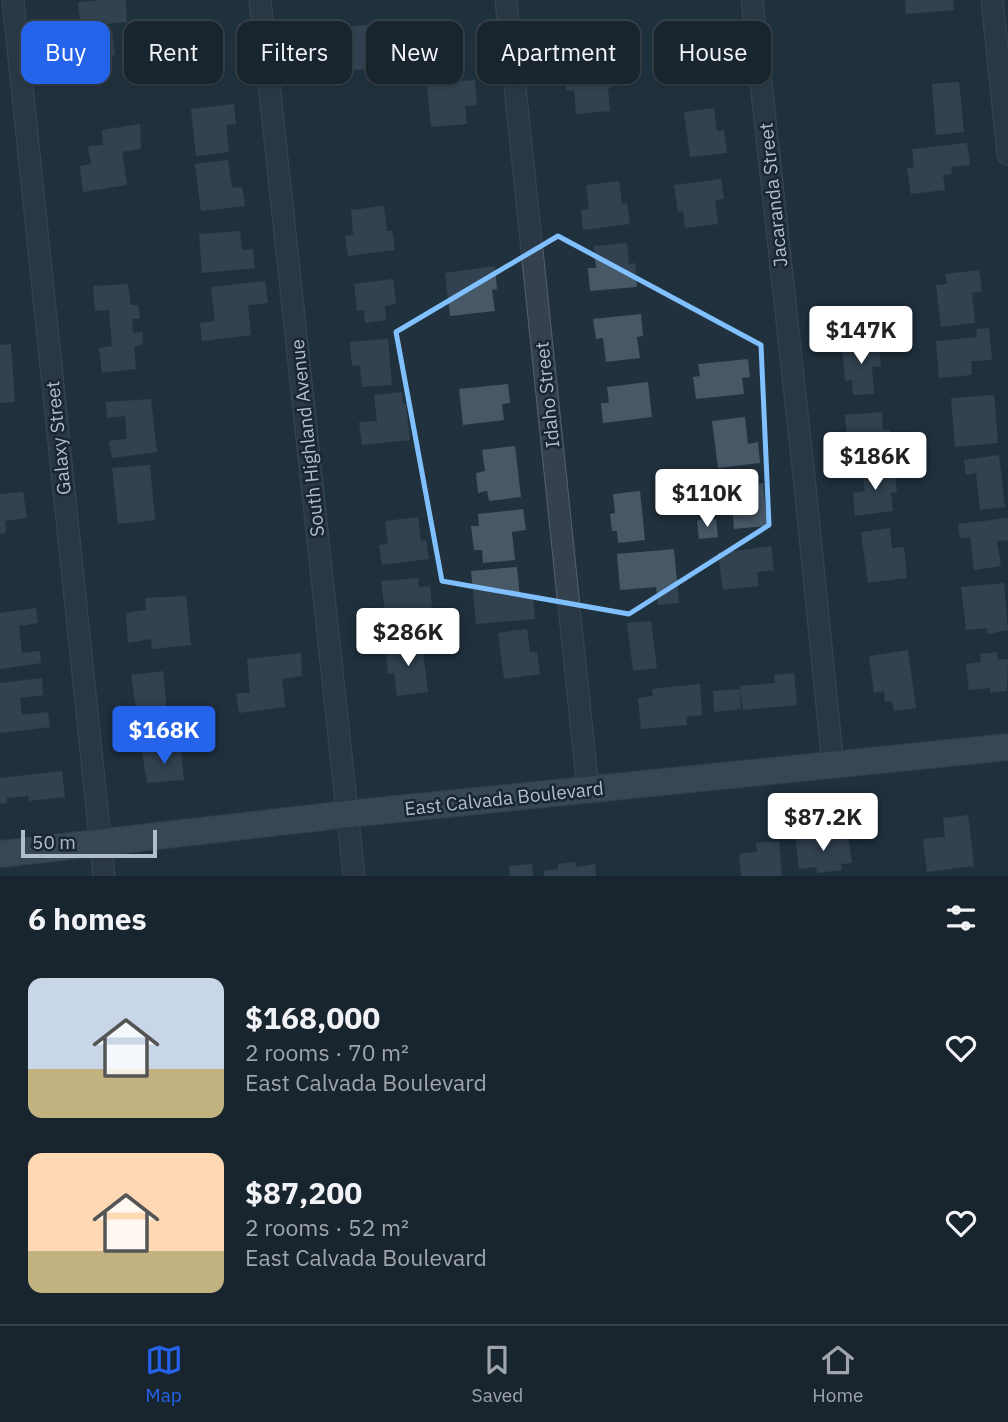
<!DOCTYPE html>
<meta charset="utf-8">
<style>
:root{--surface:#19252e;--page:#26313a;--text:#f1f3f6;--muted:#9fa5aa;--line:#37424a;--accent:#2563eb}
body{margin:0;font-family:"IBM Plex Sans",sans-serif;background:var(--page);color:var(--text);height:100vh;display:flex;flex-direction:column;font-size:26px;white-space:nowrap}
*{box-sizing:border-box;margin:0}
p{font-size:23px;color:var(--muted)}
.icon{flex:none;width:38px;height:38px;fill:none;stroke:currentColor;stroke-width:2;stroke-linecap:round;stroke-linejoin:round}
.map{position:relative;height:876px;overflow:hidden}
.drawer{display:flex;flex-direction:column;background:var(--surface);flex:1}
.drawer>*{flex:none}
.hud{position:absolute;left:21px;top:21px;width:966px;height:63px;display:flex;gap:14px}
.scale{position:absolute;left:21px;bottom:18px;width:136px;box-sizing:border-box;padding-left:7px;border:4px solid #b1bdc9;border-top:0;font-size:19px;line-height:24px;white-space:nowrap;color:#b1bdc9;-webkit-text-stroke:5px #1a2732;paint-order:stroke}
.price{position:absolute;translate:-50% -60px;padding:0 16px;border-radius:7px;background:#fff;color:#222;font-size:23px;line-height:46px;filter:drop-shadow(0 2px 4px #0008)}
.price::after{content:'';position:absolute;left:50%;top:42px;width:21px;height:16px;margin-left:-10px;background:inherit;clip-path:polygon(0 0,100% 0,50% 100%)}
.price.active{background:var(--accent);color:#fff}
ul{padding:0;list-style:none}
li{display:flex;align-items:center;gap:21px;height:175px;padding:0 28px}
li span{display:grid;place-items:center;flex:none;width:196px;height:140px;border-radius:14px;color:#555}
li>.icon{margin-inline-start:auto}
span .icon{width:84px;height:84px;fill:#fffc;stroke-width:1}
li b{font-size:30px}
h2{display:flex;justify-content:space-between;align-items:center;height:84px;padding:0 28px;font-size:30px}
.pill{padding:0 24px;border-radius:14px;background:var(--surface);box-shadow:0 2px 5px #0004,0 0 0 2px var(--line);font-size:24px;line-height:63px}
.pill.active{background:var(--accent);color:#fff}
.tab-bar{display:flex;justify-content:space-around;align-items:center;height:98px;border-top:2px solid var(--line);background:var(--surface);font-size:19px;color:var(--muted)}
.tab-bar a{display:grid;justify-items:center;gap:4px}
.tab-bar .active{color:var(--accent)}
.map>svg:first-child{display:block}
.building{fill:#475867}
.lines{fill:none;stroke-linecap:round;stroke-linejoin:round}
.minor-casing{stroke:#53606b;stroke-width:23}
.major-casing{stroke:#414e59;stroke-width:28}
.minor{stroke:#35424e;stroke-width:21}
.major{stroke:#53626e;stroke-width:26}
.marked{fill:none;stroke:#80c0ff;stroke-width:5;stroke-linejoin:round}
.labels{text-anchor:middle;stroke-width:5;stroke-linejoin:round;paint-order:stroke}
.street-label{font-size:19px;fill:#b1bdc9;stroke:#1a2732}
</style>
<div class="map">
<svg width="1008" height="876" viewBox="0 0 1008 876">
<rect width="100%" height="100%" fill="#21313e"/>
<!-- building -->
<g class="building">
<polygon points="103,0 126,0 127,22 81,26 78,2"/>
<polygon points="905,0 953,0 954,10 906,14"/>
<polygon points="374,24 375,35 382,34 384,51 376,52 378,67 324,74 321,53 344,50 341,28"/>
<polygon points="112,30 115,55 71,60 68,35"/>
<polygon points="611,66 613,87 608,88 610,111 576,114 574,90 566,91 564,70"/>
<polygon points="475,80 477,105 465,106 467,124 431,127 427,84"/>
<polygon points="959,82 964,132 936,135 932,84"/>
<polygon points="234,104 236,124 226,125 229,152 196,156 191,109"/>
<polygon points="714,108 717,131 724,130 727,153 690,157 684,112"/>
<polygon points="140,124 141,149 122,152 127,185 83,192 80,166 91,164 88,146 103,145 102,130"/>
<polygon points="967,143 970,165 951,167 952,174 943,175 945,190 911,194 907,168 914,167 912,149"/>
<polygon points="228,160 232,188 242,187 245,206 201,211 195,164"/>
<polygon points="721,179 724,199 715,200 718,224 685,228 683,211 678,212 674,185"/>
<polygon points="619,181 622,204 627,203 630,224 583,230 581,210 589,209 586,185"/>
<polygon points="384,206 387,231 392,231 395,250 348,256 345,236 353,235 351,210"/>
<polygon points="240,231 242,250 253,249 255,268 202,273 199,234"/>
<polygon points="627,243 629,264 635,263 637,287 590,291 588,268 596,268 594,246"/>
<polygon points="495,266 497,289 492,290 495,311 450,316 445,273"/>
<polygon points="979,270 982,291 972,293 975,323 941,327 936,285 947,284 945,274"/>
<polygon points="393,279 396,304 385,306 386,320 365,323 364,310 357,311 354,284"/>
<polygon points="265,281 268,303 248,305 251,335 202,341 200,323 215,321 211,287"/>
<polygon points="128,284 131,305 138,305 140,319 132,319 133,333 142,332 143,344 134,347 136,369 102,373 99,348 112,346 109,310 95,311 93,286"/>
<polygon points="641,314 643,336 637,337 640,358 606,362 603,338 596,339 593,319"/>
<polygon points="989,328 992,360 971,361 972,375 939,378 936,341 977,337 976,329"/>
<polygon points="388,339 392,385 362,387 360,365 352,366 350,342"/>
<polygon points="879,342 881,366 872,367 874,394 853,395 852,380 845,381 842,345"/>
<polygon points="11,344 15,402 0,403 0,345"/>
<polygon points="748,359 750,377 742,378 744,394 696,399 693,377 700,376 698,364"/>
<polygon points="648,382 652,417 603,423 601,403 609,403 607,387"/>
<polygon points="508,384 510,403 502,404 504,420 463,425 459,389"/>
<polygon points="402,392 403,404 406,404 410,440 362,445 359,422 377,421 374,395"/>
<polygon points="994,395 998,443 955,447 951,398"/>
<polygon points="151,399 157,452 112,458 109,441 127,439 125,416 107,418 106,402"/>
<polygon points="882,412 883,430 890,430 891,445 886,445 886,457 860,459 859,437 847,438 845,415"/>
<polygon points="745,417 748,444 758,442 760,463 718,468 712,421"/>
<polygon points="515,446 521,497 489,501 487,491 478,493 476,473 485,471 482,450"/>
<polygon points="999,455 1005,507 980,510 976,473 966,475 964,460"/>
<polygon points="150,465 155,520 118,524 112,468"/>
<polygon points="888,466 889,478 895,477 897,492 891,493 893,511 855,516 853,493 865,491 862,469"/>
<polygon points="763,483 767,526 734,529 732,504 721,504 719,487"/>
<polygon points="640,491 645,540 618,543 617,531 612,531 610,514 615,513 613,494"/>
<polygon points="23,492 27,518 5,521 6,533 0,534 0,494"/>
<polygon points="523,509 526,530 512,532 515,560 483,563 482,550 474,550 471,526 479,526 478,514"/>
<polygon points="418,517 421,541 426,540 429,559 382,565 379,545 388,544 385,521"/>
<polygon points="1008,518 1008,540 997,541 1001,566 974,570 970,537 960,538 958,524"/>
<polygon points="716,519 718,537 699,539 697,520"/>
<polygon points="890,528 892,548 904,547 907,578 868,583 861,532"/>
<polygon points="771,546 774,570 757,572 759,586 723,590 718,553"/>
<polygon points="674,549 679,603 658,605 656,587 620,590 617,554"/>
<polygon points="517,567 520,598 533,596 535,619 476,624 471,571"/>
<polygon points="418,578 419,587 430,586 434,629 388,633 381,581"/>
<polygon points="1004,583 1008,630 988,634 987,628 966,630 961,587"/>
<polygon points="186,596 191,645 152,649 151,639 128,643 126,613 146,610 145,598"/>
<polygon points="36,608 38,623 19,626 22,653 40,651 41,663 0,669 0,613"/>
<polygon points="651,621 657,668 633,671 627,623"/>
<polygon points="527,629 530,652 537,652 540,674 504,679 498,633"/>
<polygon points="422,643 428,692 397,696 394,673 388,674 385,647"/>
<polygon points="908,650 916,708 894,711 892,701 885,702 884,691 874,693 869,656"/>
<polygon points="997,652 998,660 1008,659 1007,691 990,693 990,688 969,690 966,664 981,662 980,654"/>
<polygon points="301,653 302,676 282,679 285,707 239,713 236,693 250,693 247,659"/>
<polygon points="163,671 167,712 137,715 131,675"/>
<polygon points="794,673 797,705 743,710 740,686 775,683 774,675"/>
<polygon points="42,678 43,695 20,698 22,715 48,712 50,727 0,733 0,683"/>
<polygon points="700,684 702,715 686,717 687,725 641,729 638,698 653,696 652,689"/>
<polygon points="740,689 741,709 714,712 713,691"/>
<polygon points="181,748 184,780 147,783 142,752"/>
<polygon points="62,771 65,797 29,801 28,796 7,798 7,803 0,804 0,778"/>
<polygon points="968,815 974,866 927,872 923,839 945,837 943,818"/>
<polygon points="815,832 815,840 848,836 852,863 841,864 842,870 817,873 816,867 799,869 795,835"/>
<polygon points="779,841 782,876 741,876 739,854 757,852 756,843"/>
<polygon points="575,862 576,867 595,864 596,876 544,876 544,871 558,869 558,864"/>
<polygon points="532,864 533,876 510,876 509,866"/>
</g>
<g class="lines">
<!-- minor casing -->
<g class="minor-casing">
<g id="minor">
<polyline points="13,0 104,876"/>
<polyline points="260,0 354,876"/>
<polyline points="506,0 588,789"/>
<polyline points="752,0 805,486 833,766"/>
<polyline points="992,0 1008,154"/>
</g>
</g>
<!-- major casing -->
<g class="major-casing">
<polyline id="major" points="0,854 348,814 1008,747"/>
</g>
<!-- minor -->
<use href="#minor" class="minor"/>
<!-- major -->
<use href="#major" class="major"/>
</g>
<!-- marked area -->
<path d="M0 0H1008V876H0ZM558,236l203,109 8,180 -140,89 -187,-33 -46,-249z" fill="#21313e" fill-opacity=".55" fill-rule="evenodd"/>
<path class="marked" d="M558,236l203,109 8,180 -140,89 -187,-33 -46,-249z"/>
<g class="labels">
<!-- street labels -->
<g class="street-label">
<text transform="translate(773 195) rotate(-96)" y="7">Jacaranda Street</text>
<text transform="translate(547 395) rotate(-96)" y="7">Idaho Street</text>
<text transform="translate(58 438) rotate(-96)" y="7">Galaxy Street</text>
<text transform="translate(307 438) rotate(-96)" y="7">South Highland Avenue</text>
<text transform="translate(504 798) rotate(-6)" y="7">East Calvada Boulevard</text>
</g>
</g>
</svg>
<div class="scale">50 m</div>
<b class="price" style="left:861px;top:366px">$147K</b>
<b class="price" style="left:875px;top:492px">$186K</b>
<b class="price" style="left:707px;top:529px">$110K</b>
<b class="price" style="left:408px;top:668px">$286K</b>
<b class="price active" style="left:164px;top:766px">$168K</b>
<b class="price" style="left:823px;top:853px">$87.2K</b>
<div class="hud">
<a class="pill active">Buy</a>
<a class="pill">Rent</a>
<a class="pill">Filters</a>
<a class="pill">New</a>
<a class="pill">Apartment</a>
<a class="pill">House</a>
</div>
</div>
<section class="drawer">
<h2>6 homes<svg class="icon" aria-label="filters" viewBox="0 0 24 24"><path d="M4 7h16M4 17h16"/><circle cx="9" cy="7" r="2"/><circle cx="15" cy="17" r="2"/></svg></h2>
<ul>
<li><span style="background:linear-gradient(#c9d6e8 65%,#c2b280 0)"><svg class="icon" aria-label="home" viewBox="0 0 24 24"><path d="M3 11l9-7 9 7M6 9v11h12V9"/></svg></span><div><b>$168,000</b><p>2 rooms · 70 m²</p><p>East Calvada Boulevard</p></div><svg class="icon" aria-label="heart" viewBox="0 0 24 24"><path d="M12 20l-8-8c-3-5 5-10 8-4 3-6 11-1 8 4z"/></svg></li>
<li><span style="background:linear-gradient(#ffd9b3 70%,#c2b280 0)"><svg class="icon" aria-label="home" viewBox="0 0 24 24"><path d="M3 11l9-7 9 7M6 9v11h12V9"/></svg></span><div><b>$87,200</b><p>2 rooms · 52 m²</p><p>East Calvada Boulevard</p></div><svg class="icon" aria-label="heart" viewBox="0 0 24 24"><path d="M12 20l-8-8c-3-5 5-10 8-4 3-6 11-1 8 4z"/></svg></li>
</ul>
</section>
<nav class="tab-bar">
<a class="active"><svg class="icon" aria-label="map" viewBox="0 0 24 24"><path d="M3 6l6-2 6 2 6-2v14l-6 2-6-2-6 2zM9 4v14M15 6v14"/></svg>Map</a>
<a><svg class="icon" aria-label="saved" viewBox="0 0 24 24"><path d="M7 4h10v16l-5-4-5 4z"/></svg>Saved</a>
<a><svg class="icon" aria-label="home" viewBox="0 0 24 24"><path d="M3 11l9-7 9 7M6 9v11h12V9"/></svg>Home</a>
</nav>
